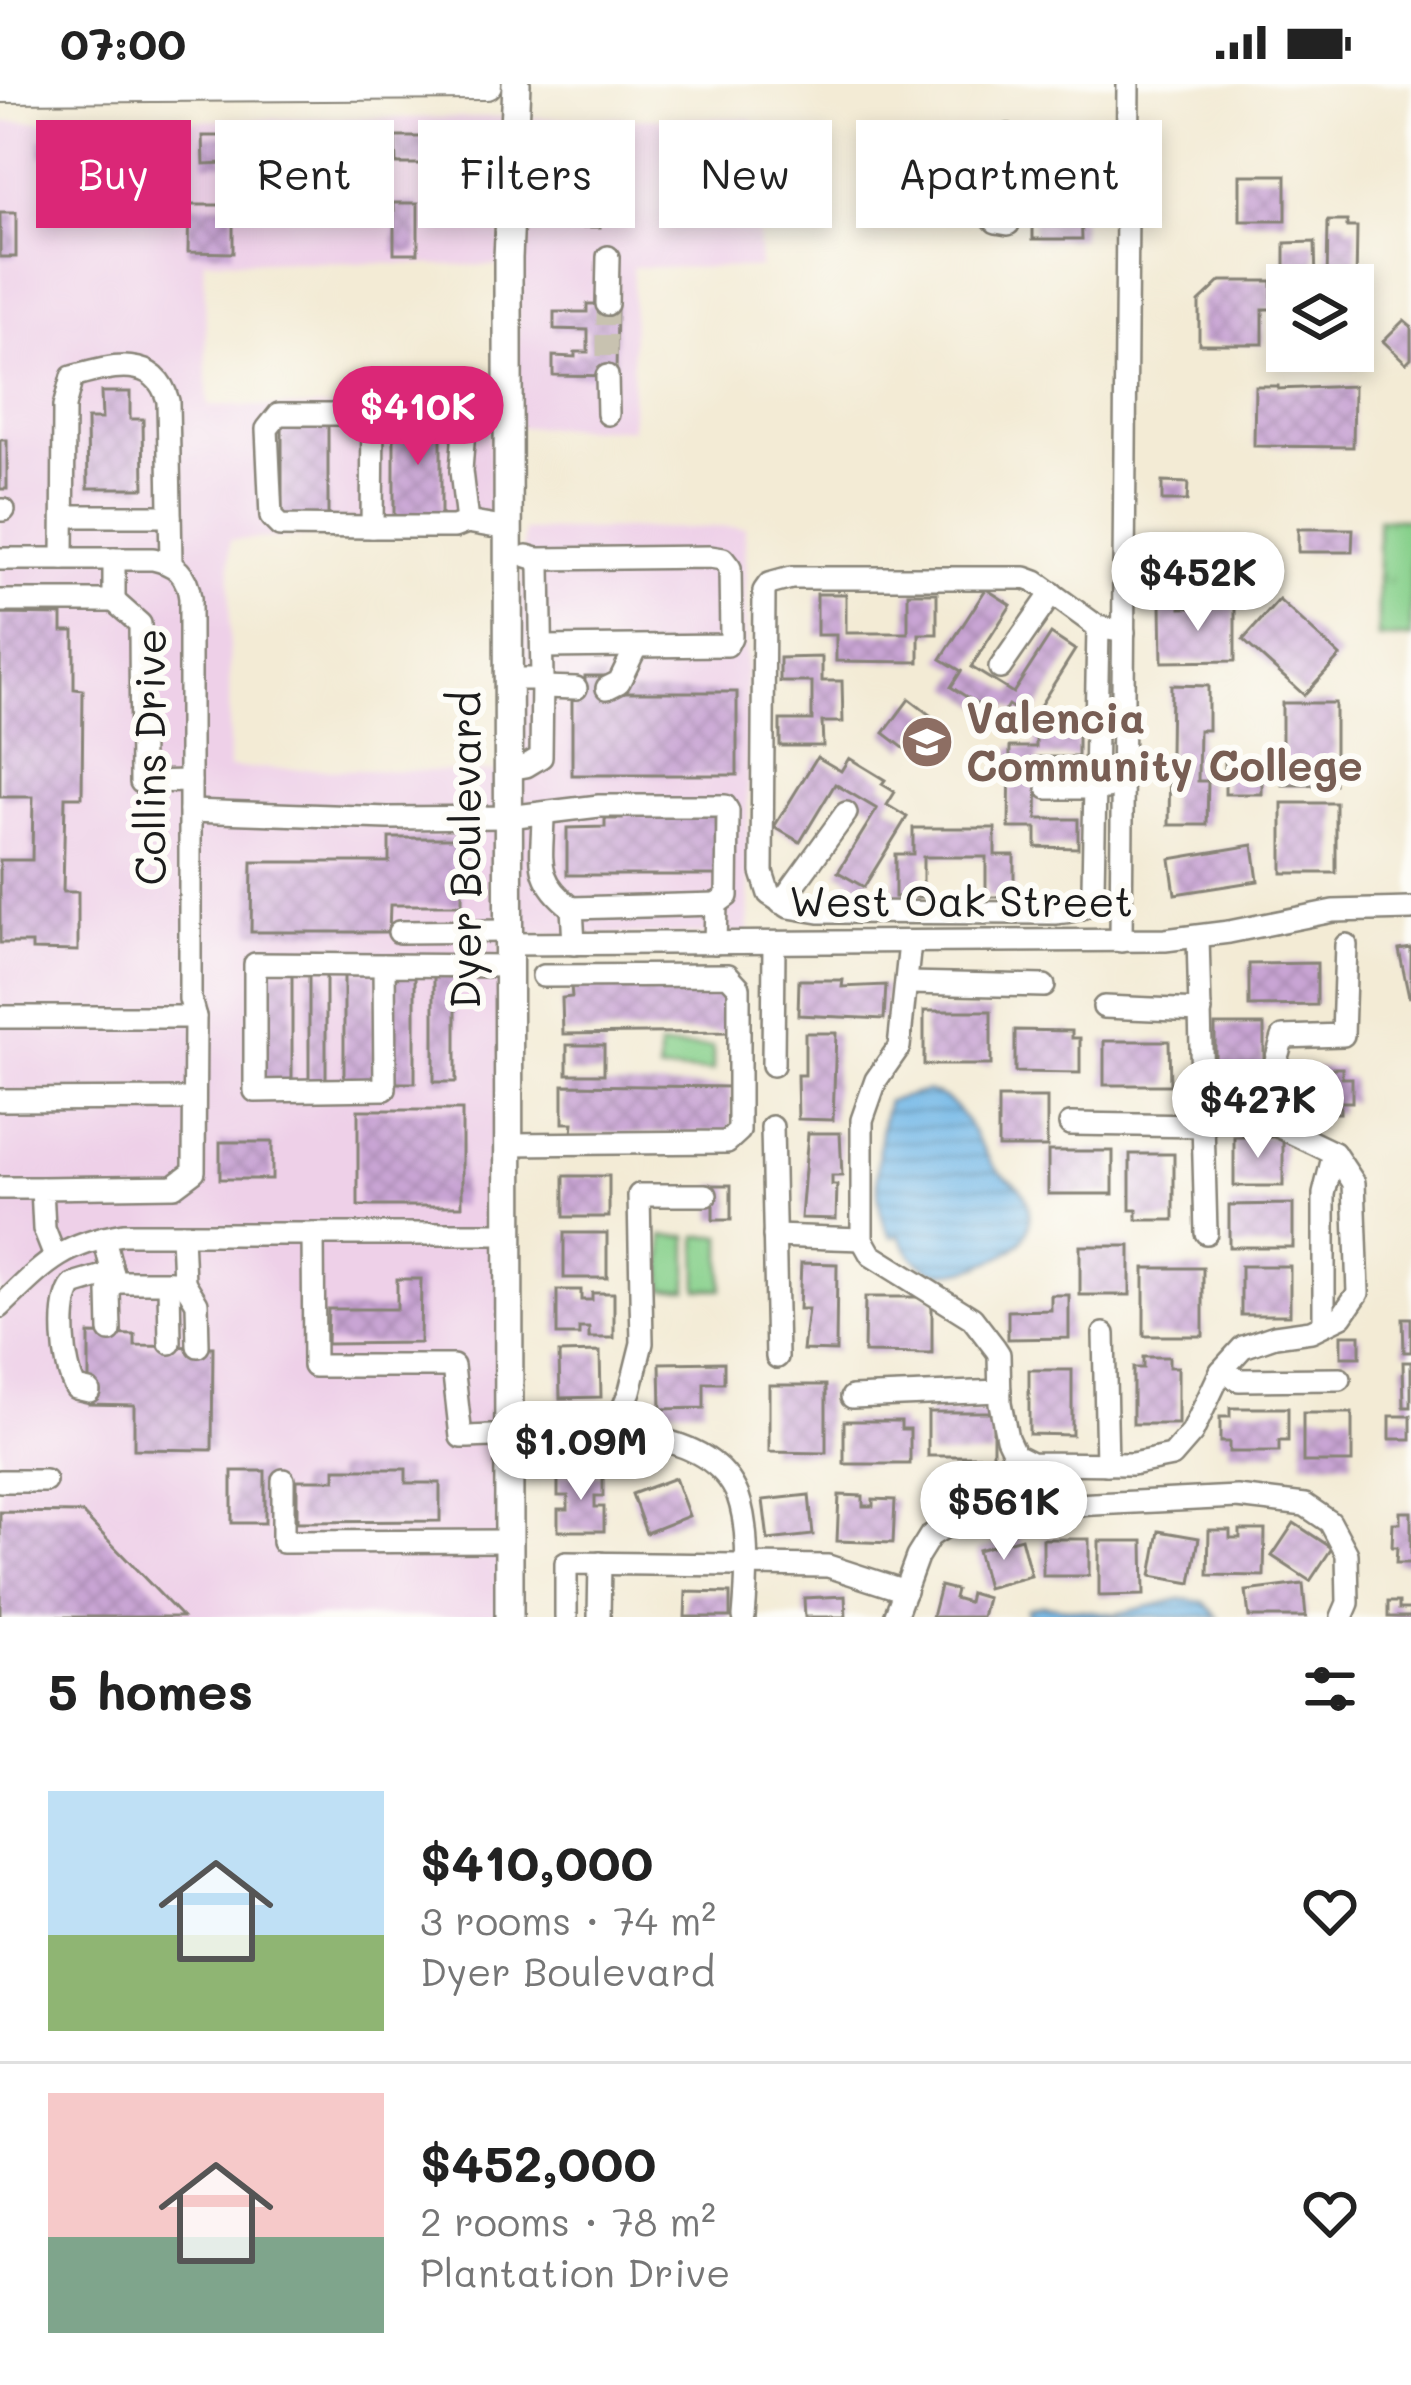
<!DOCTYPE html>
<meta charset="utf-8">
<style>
:root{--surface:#fff;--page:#f2f2f2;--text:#222;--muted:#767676;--line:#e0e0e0;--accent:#db2777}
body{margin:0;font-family:Mali,sans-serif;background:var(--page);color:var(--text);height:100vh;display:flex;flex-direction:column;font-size:45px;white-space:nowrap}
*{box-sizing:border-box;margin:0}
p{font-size:39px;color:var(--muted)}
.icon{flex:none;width:66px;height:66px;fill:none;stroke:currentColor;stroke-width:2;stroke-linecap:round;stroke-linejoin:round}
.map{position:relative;height:1533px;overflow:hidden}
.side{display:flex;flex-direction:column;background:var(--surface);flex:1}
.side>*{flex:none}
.hud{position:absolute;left:36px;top:36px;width:1341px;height:108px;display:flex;gap:24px}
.fabs{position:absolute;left:1266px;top:180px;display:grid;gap:24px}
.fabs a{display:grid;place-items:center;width:108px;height:108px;border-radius:0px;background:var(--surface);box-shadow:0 6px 18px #0003;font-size:60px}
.price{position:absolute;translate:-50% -102px;padding:0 27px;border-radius:42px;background:#fff;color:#222;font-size:39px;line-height:78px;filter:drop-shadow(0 3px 6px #0008)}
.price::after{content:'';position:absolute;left:50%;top:72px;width:36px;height:27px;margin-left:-18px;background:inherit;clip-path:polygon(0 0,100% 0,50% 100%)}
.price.on{background:var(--accent);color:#fff}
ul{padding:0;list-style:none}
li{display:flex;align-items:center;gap:36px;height:300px;padding:0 48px}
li+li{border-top:3px solid var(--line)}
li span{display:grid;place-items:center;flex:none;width:336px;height:240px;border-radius:0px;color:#555}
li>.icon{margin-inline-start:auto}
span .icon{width:144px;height:144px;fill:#fffc;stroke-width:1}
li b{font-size:51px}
h2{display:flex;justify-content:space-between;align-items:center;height:144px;padding:0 48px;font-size:51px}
.pill{padding:0 42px;border-radius:0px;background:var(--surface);box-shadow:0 6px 18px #0003;font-size:42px;line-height:108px}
.pill.on{background:var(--accent);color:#fff}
.status{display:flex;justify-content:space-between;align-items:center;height:84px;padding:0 60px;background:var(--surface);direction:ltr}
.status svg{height:33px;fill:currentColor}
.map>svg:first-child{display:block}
.built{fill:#eed0e8}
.grass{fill:url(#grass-tufts);stroke:#527654;stroke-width:3}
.pitch{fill:#87d08b;stroke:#527654;stroke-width:3}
.water{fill:url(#water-rules);stroke:#466981;stroke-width:3}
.building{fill:url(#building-cross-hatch)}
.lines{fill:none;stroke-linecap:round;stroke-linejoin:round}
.minor-tunnel{stroke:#c8c2b0;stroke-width:21;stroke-dasharray:21 10;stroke-linecap:butt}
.minor-casing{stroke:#888478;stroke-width:26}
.major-casing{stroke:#888478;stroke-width:32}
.highway-casing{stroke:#888478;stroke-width:34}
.minor{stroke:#fff;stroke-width:21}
.major{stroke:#fff;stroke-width:27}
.highway{stroke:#fff;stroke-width:30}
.labels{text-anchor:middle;stroke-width:12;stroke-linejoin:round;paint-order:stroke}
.education-label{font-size:42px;font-weight:bold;fill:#785e54;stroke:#fdfcf7;text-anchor:start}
.street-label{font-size:42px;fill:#1c1c1c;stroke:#fdfcf7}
</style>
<div class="status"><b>07:00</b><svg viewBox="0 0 49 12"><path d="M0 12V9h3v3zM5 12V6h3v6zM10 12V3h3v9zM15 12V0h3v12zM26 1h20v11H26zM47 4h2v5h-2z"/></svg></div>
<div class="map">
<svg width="1411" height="1533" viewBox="0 0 1411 1533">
<defs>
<pattern id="grass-tufts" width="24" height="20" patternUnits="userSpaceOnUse" patternTransform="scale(3)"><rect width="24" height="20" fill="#87d08b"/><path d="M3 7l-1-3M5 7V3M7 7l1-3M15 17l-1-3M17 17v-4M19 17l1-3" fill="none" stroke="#74b277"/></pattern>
<pattern id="water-rules" width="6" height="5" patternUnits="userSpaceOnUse" patternTransform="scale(3)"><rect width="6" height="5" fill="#6fb6e6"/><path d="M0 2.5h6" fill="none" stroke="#5a93ba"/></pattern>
<pattern id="building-cross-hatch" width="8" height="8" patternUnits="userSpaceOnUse" patternTransform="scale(3)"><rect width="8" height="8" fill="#c9a5d4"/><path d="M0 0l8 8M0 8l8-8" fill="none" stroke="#ac8db5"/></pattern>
</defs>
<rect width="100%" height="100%" fill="#fdfcf7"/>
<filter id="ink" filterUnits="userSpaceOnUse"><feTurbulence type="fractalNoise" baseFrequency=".00833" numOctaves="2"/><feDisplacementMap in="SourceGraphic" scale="24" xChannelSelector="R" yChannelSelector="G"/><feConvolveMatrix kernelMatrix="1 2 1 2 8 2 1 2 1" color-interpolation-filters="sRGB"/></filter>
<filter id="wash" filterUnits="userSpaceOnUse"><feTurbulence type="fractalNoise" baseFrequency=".004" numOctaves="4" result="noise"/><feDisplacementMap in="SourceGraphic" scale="48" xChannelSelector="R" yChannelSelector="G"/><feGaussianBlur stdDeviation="2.7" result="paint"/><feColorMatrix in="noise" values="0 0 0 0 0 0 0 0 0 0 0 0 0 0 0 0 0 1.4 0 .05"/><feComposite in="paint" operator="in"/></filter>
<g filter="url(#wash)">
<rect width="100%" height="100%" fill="#f3ebd5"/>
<!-- built -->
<g class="built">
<polygon points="505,33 500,182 204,176 208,322 490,325 491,444 230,456 229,684 501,688 502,1533 0,1533 0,38"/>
<polygon points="520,34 753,35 760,184 633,183 632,345 516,343"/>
<polygon points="745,443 749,850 516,851 516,604 524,447"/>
</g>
<!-- grass -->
<rect class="grass" x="1378" y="435" width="33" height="119"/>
<!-- pitch -->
<g class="pitch">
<polygon points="659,963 713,963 713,987 659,988"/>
<rect x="663" y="1152" width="25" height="53"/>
<polygon points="697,1152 722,1152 722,1205 698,1205"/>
</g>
<!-- water -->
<g class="water">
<path d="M926,1007c33,8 40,31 57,57 4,7 9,18 16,23 12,11 26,15 29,34 8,35 -17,49 -44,59 -37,14 -67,13 -84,-29l-8,2c-23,-26 -14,-103 -4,-136z"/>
<polygon points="1180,1515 1204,1518 1218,1533 1027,1533 1027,1525 1041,1521 1116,1530"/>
</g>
<g id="blocks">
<!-- building -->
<g class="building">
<polygon points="203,52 224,52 224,79 204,80"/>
<polygon points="122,53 122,91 99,91 98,54"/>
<polygon points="395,53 426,53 426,80 396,80"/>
<polygon points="144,54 172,54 172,89 148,89 145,86"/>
<rect x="40" y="55" width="27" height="18"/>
<polygon points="235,55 267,55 267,74 235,75"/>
<polygon points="338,55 366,55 366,80 338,81"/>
<polygon points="597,56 597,73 563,73 563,57"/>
<polygon points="288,59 314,59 314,74 306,83 288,83"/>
<rect x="447" y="59" width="34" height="45"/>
<polygon points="1017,60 1072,60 1072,85 1056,85 1056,124 1081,124 1082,155 1033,155 1033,124 1043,124 1042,86 1017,86"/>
<polygon points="688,69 714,69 714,118 689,118"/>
<rect x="1240" y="91" width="46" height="46"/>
<rect x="562" y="111" width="38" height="32"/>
<rect x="394" y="119" width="24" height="50"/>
<polygon points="189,121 233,121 233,169 188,168"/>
<rect x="0" y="129" width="16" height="44"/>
<polygon points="1328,137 1347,137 1347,143 1357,143 1356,201 1327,201"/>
<polygon points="1315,158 1316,201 1285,201 1285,159"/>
<polygon points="1221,197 1272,197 1272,225 1263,225 1263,260 1199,260 1199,218"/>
<polygon points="587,220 617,220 616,292 553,291 553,272 575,273 575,268 588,268 588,246 554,245 554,228 587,228"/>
<polygon points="1404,236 1411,242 1411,274 1406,279 1383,257"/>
<rect x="1284" y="267" width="32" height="9"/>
<rect x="1327" y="267" width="29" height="17"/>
<polygon points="1255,302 1278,302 1278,305 1354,302 1353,363 1254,362"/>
<polygon points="101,308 130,308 130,335 143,335 144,404 88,404 87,335 102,335"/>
<rect x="282" y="334" width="46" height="102"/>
<rect x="394" y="334" width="47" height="101"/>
<rect x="0" y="356" width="7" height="49"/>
<polygon points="1162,398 1188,399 1187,417 1162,417"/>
<polygon points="1298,445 1353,445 1352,468 1298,468"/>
<polygon points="986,505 1011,521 971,583 1013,609 1051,550 1075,566 1031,636 1008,621 1000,634 951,603 961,587 941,575"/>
<polygon points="908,509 937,509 937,550 919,550 919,578 836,577 836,551 817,551 817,510 846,510 846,549 908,549"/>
<polygon points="1279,516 1340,572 1304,611 1243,556"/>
<polygon points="1161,519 1181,519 1181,524 1235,523 1235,577 1162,578"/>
<polygon points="0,530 62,531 62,547 74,547 74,605 83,606 82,713 65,713 63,808 78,808 78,867 32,866 32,859 0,859 0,776 32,776 33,713 0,713"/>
<polygon points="822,573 822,597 842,597 843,638 822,638 823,662 780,662 780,636 812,636 812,598 780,598 780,574"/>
<polygon points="585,592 604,592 604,608 737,608 737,691 572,691 572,608 585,608"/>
<polygon points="1171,601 1208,602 1208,646 1199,646 1198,697 1208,697 1207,741 1169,741"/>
<polygon points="909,615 930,631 905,665 884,649"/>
<rect x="1282" y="619" width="53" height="82"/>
<polygon points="1036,644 1078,644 1078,673 1038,673 1037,735 1078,735 1078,764 1036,763 1036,744 1009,744 1010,663 1036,663"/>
<polygon points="817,673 841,687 849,674 885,696 882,700 895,708 887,721 907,733 864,803 838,788 877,725 835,700 800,758 774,743"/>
<rect x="1225" y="677" width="37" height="33"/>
<rect x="1282" y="719" width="54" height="70"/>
<polygon points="621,730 716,730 717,791 567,791 567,744 605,743 605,735 622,735"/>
<polygon points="913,744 995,744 995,771 1014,771 1014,813 986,813 986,773 923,773 923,813 895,813 895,770 913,770"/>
<polygon points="389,754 462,754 462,821 390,821 389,848 251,848 252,778 389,778"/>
<polygon points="1253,761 1258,797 1175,810 1170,775"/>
<polygon points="1411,864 1411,912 1409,913 1399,866"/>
<polygon points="1317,879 1317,921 1249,922 1249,880"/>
<rect x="261" y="888" width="31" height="111"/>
<rect x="309" y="888" width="17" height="111"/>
<rect x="344" y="888" width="30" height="111"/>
<polygon points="393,888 415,888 415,999 392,999"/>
<rect x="434" y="888" width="22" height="110"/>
<polygon points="799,896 843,896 842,903 886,901 884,935 798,931"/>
<polygon points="729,900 729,948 563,950 562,914 572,913 571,902"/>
<rect x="924" y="927" width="67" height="54"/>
<rect x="1215" y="941" width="49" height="49"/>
<polygon points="1015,946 1072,947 1072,954 1080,954 1080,989 1015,988"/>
<polygon points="805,949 836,949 833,1036 798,1035 797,991 805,991"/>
<polygon points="1104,957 1169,957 1170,1001 1104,1001"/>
<rect x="567" y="961" width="37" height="29"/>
<polygon points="1284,984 1342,984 1342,994 1352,994 1352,1018 1340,1018 1340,1029 1294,1029 1294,1019 1285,1019"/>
<polygon points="563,1001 731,1003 731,1048 572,1050 573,1039 563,1039"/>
<rect x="998" y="1014" width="49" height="49"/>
<rect x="358" y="1026" width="104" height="96"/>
<polygon points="808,1049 840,1049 842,1092 832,1092 832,1101 837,1101 836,1135 801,1134"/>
<rect x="1234" y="1053" width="49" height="49"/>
<rect x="220" y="1058" width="52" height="37"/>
<rect x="1048" y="1067" width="65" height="43"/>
<polygon points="1130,1070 1174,1070 1174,1136 1137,1136 1137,1126 1130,1126"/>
<rect x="564" y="1092" width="45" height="41"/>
<rect x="713" y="1101" width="18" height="35"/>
<polygon points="1293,1120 1293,1163 1229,1163 1229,1121"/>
<rect x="564" y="1149" width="43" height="45"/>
<rect x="1080" y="1162" width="50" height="49"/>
<polygon points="801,1179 837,1180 836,1267 803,1266 808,1225 799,1225"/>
<rect x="1241" y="1182" width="49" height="49"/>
<rect x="1144" y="1184" width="59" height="68"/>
<polygon points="397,1195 421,1195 420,1259 327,1260 328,1225 397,1225"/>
<polygon points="557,1206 581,1206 581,1216 592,1216 592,1209 614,1209 614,1254 589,1254 589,1244 579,1244 579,1251 557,1251"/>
<polygon points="1051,1211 1069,1211 1069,1254 1008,1255 1008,1227 1051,1226"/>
<polygon points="865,1213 932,1213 932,1270 864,1269"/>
<polygon points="1403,1234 1411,1234 1411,1268 1404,1268"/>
<polygon points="89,1250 135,1251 135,1262 213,1263 212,1366 134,1365 134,1321 89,1320"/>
<rect x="1341" y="1251" width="19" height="22"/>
<polygon points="600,1268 601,1313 560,1314 559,1269"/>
<polygon points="1143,1273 1169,1273 1169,1283 1178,1283 1178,1340 1133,1340 1133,1284 1143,1284"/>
<polygon points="724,1278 724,1299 704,1299 704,1324 661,1325 660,1279"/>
<polygon points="1403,1278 1411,1278 1411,1323 1404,1323"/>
<polygon points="1029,1286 1072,1286 1072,1351 1029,1350"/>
<polygon points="769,1301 826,1301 826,1369 769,1368"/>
<polygon points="1230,1324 1288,1324 1288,1357 1279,1357 1279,1368 1229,1368 1229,1358 1220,1358 1220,1333 1230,1333"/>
<rect x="928" y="1328" width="65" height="44"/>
<rect x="1303" y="1329" width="49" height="49"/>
<rect x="1390" y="1332" width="21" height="23"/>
<polygon points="844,1337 901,1337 901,1345 910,1345 910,1380 844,1380"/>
<polygon points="335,1385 406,1385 406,1399 440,1399 440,1437 297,1438 297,1396 335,1396"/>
<rect x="232" y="1387" width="33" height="52"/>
<polygon points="558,1390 603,1390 603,1412 595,1412 595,1423 604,1423 604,1447 558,1447 558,1425 568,1425 568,1412 558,1412"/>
<polygon points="675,1394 689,1432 646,1449 632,1410"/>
<polygon points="809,1411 813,1451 768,1456 763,1416"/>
<polygon points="839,1411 863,1412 863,1422 873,1422 873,1415 895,1416 893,1459 837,1457"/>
<polygon points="0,1428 82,1429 182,1533 0,1533"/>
<polygon points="1400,1428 1411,1428 1411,1479 1396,1479 1397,1463 1392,1463 1393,1439 1400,1439"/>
<polygon points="1294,1439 1332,1464 1310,1497 1272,1472"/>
<polygon points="1209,1446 1230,1446 1230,1454 1240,1454 1240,1446 1265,1446 1264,1492 1208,1491"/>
<polygon points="1159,1447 1199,1454 1191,1499 1151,1492"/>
<polygon points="1021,1454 1031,1492 987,1504 977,1466"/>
<rect x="1043" y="1455" width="46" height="37"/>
<polygon points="1099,1457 1143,1457 1144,1511 1099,1512"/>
<polygon points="1303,1500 1306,1533 1249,1533 1246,1507"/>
<polygon points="940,1502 956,1506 954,1514 968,1518 970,1509 987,1514 982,1533 932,1533"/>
<polygon points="686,1508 730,1509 730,1533 685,1533"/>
<polygon points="845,1512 846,1533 805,1533 804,1514"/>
<polygon points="1388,1518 1399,1518 1399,1525 1411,1525 1411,1533 1388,1533"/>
</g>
</g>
</g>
<g filter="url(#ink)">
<use href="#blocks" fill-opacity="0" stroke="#888478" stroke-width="3"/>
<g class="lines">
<!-- minor-tunnel -->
<polyline class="minor-tunnel" points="607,220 607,292"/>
<!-- minor casing -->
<g class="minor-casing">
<g id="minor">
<polyline points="1008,140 996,138 990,131 991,62 996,54 1008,51"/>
<polyline points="607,220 608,173"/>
<polyline points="607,292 608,330"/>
<polyline points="508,327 373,330 372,443 454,443 467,438 508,445"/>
<polyline points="465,330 461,387 467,438"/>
<polyline points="0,426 4,426"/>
<polyline points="64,432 170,432"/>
<polyline points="372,443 280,442 271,433 267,345 279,330 373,330"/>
<polyline points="527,472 537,475 540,483 542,595"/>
<path d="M0,475h153c23,5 34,15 37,39v401l5,18 -1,154 -20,15 -132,2 2,41 11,28"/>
<path d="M63,475l1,-152 8,-30c37,-10 83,-24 96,24l3,162"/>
<polyline points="537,475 710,473 723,475 730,484 731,553 727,561 542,563"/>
<polyline points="0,517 114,517 114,475"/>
<polyline points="114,517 140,540 141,698 190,697"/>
<path d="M1098,543l-5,261c-1,23 -18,23 -37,25l-237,-1 -30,-5 -20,-13 -7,-22 2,-281 5,-7 22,-6h234l11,4 62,45 26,5"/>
<polyline points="1000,584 1052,509"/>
<polyline points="508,595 542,595 541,673 526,682 508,685"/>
<polyline points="542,603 576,604"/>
<polyline points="607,604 619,598 636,563"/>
<polyline points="1048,704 1107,704"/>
<polyline points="190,727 388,734 508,733 599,722 725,722 728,727 727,812 716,820 715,859"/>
<path d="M543,729c0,46 -11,64 29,95"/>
<polyline points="781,819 846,729"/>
<polyline points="399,848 509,847"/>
<polyline points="1198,853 1206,1149"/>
<polyline points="1121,857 1128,0"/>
<polyline points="910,859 899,963 876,996 862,1036 862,1155 871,1171 972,1234 995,1264 999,1270 1000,1319 1007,1354 1015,1371 1031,1379 1132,1380 1172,1372 1192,1349 1221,1287 1243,1263 1275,1252 1311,1247 1342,1232 1358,1209 1354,1099 1334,1069 1259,1033 1283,953 1343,951 1346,861"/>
<polyline points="509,860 1165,856 1229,848 1333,827 1411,825"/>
<polyline points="574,860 572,824 716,820"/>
<polyline points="384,881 385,1005 255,1007 255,880 509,882"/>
<polyline points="908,899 1044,902"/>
<polyline points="1104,923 1201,927"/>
<polyline points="0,933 195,933"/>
<polyline points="773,981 774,859"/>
<polyline points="1203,1010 1259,1033"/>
<polyline points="0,1016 194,1015"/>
<polyline points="1070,1040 1204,1042"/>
<polyline points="772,1043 777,1273"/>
<polyline points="509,1060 727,1058 739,1047 739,903 728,891 543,892"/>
<polyline points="0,1104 42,1104"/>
<path d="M313,1150l1,132h139l8,71c74,0 241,-30 277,59 12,33 9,87 6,121"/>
<polyline points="774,1152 862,1155"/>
<polyline points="104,1154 115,1198 184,1198 182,1150"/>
<polyline points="169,1198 170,1259"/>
<polyline points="184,1198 197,1219 198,1262"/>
<path d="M0,1223c45,-43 60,-62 123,-73h386"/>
<polyline points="1324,1240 1324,1110 1334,1069"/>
<polyline points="110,1247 109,1208 115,1198"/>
<polyline points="1104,1250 1107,1380"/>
<polyline points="1221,1287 1239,1296 1340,1295"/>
<path d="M89,1307l-13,-3c-13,-19 -18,-85 -3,-103l40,-12"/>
<polyline points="852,1313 1000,1307"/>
<polyline points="623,1357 612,1350 630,1307 642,1259 639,1111 706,1111"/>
<polyline points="283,1396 283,1458 509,1457"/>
<polyline points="0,1397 45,1397"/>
<polyline points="566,1533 566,1479 828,1482 905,1507"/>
<polyline points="599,1533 600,1479"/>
<polyline points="895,1533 917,1473 930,1452 972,1426 1237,1413 1305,1421 1330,1438 1347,1470 1348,1519 1342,1533"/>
</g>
</g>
<!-- major casing -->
<g class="major-casing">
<polyline id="major" points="509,1533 508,174 516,0"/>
</g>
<!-- highway casing -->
<g class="highway-casing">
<polyline id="highway" points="0,3 486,0"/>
</g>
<!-- minor -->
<use href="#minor" class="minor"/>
<!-- major -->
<use href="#major" class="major"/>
<!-- highway -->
<use href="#highway" class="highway"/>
</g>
</g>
<!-- icons -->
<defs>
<g id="school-disc" transform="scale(2.7)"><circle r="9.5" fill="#8d6e63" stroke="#fdfcf7"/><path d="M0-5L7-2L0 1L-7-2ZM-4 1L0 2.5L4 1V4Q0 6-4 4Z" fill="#fff"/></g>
</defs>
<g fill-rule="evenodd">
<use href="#school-disc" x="927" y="658"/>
</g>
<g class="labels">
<!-- education labels -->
<g class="education-label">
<text x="966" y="649">Valencia<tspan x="966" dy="48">Community College</tspan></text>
</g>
<!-- street labels -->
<g class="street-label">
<text transform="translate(151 673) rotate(-90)" y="15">Collins Drive</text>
<text transform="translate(466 766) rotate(-90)" y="15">Dyer Boulevard</text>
<text x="961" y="833">West Oak Street</text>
</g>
</g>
</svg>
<div class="fabs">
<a><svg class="icon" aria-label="layers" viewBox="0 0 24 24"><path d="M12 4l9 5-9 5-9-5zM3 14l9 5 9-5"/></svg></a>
</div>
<b class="price on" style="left:418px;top:384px">$410K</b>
<b class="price" style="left:1198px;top:550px">$452K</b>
<b class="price" style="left:1258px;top:1077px">$427K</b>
<b class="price" style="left:581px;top:1419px">$1.09M</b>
<b class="price" style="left:1004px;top:1479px">$561K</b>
<div class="hud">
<a class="pill on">Buy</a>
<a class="pill">Rent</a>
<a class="pill">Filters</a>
<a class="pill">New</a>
<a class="pill">Apartment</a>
</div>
</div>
<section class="side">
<h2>5 homes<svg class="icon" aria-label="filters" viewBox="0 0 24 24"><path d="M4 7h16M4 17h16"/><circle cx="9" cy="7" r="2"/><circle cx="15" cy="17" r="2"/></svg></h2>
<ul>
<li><span style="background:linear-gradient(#bfe0f5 60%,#8fb573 0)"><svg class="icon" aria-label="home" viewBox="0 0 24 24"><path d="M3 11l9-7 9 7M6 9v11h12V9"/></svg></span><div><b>$410,000</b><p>3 rooms · 74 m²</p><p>Dyer Boulevard</p></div><svg class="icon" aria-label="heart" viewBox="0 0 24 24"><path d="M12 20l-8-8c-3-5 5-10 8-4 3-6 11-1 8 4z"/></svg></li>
<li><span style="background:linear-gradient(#f6c9c9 60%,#7fa58c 0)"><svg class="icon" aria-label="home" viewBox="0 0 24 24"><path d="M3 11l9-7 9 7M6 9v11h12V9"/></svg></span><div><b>$452,000</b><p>2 rooms · 78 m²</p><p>Plantation Drive</p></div><svg class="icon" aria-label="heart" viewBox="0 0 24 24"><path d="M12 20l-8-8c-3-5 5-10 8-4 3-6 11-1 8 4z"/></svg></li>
</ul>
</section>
